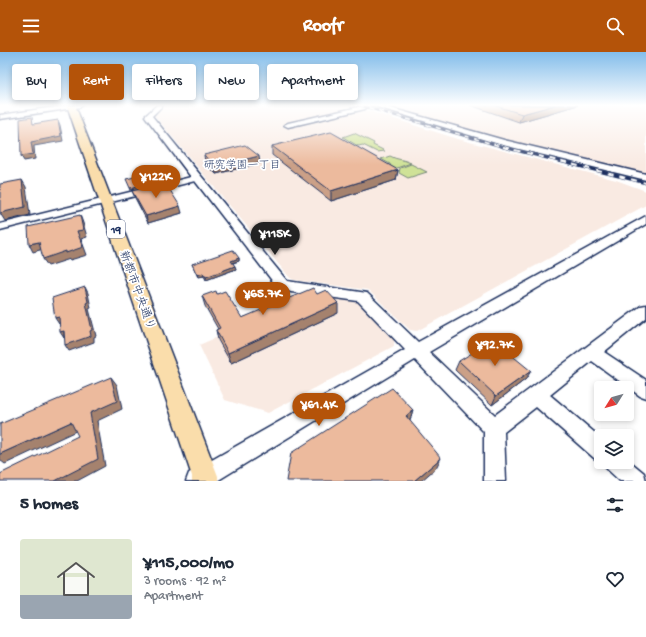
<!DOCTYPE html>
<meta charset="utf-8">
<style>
:root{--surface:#fff;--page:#f2f2f3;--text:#1f2937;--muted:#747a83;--line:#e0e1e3;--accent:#b45309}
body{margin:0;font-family:"Gochi Hand","Klee One",sans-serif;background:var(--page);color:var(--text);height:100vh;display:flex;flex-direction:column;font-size:15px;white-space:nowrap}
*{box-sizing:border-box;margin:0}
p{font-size:13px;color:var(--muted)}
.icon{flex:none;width:22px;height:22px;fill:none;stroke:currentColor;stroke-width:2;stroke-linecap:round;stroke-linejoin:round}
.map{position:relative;height:429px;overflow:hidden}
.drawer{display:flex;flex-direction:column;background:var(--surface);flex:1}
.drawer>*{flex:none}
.banner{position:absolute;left:12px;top:12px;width:400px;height:36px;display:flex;gap:8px}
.needle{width:26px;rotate:233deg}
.tools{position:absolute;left:594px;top:329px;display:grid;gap:8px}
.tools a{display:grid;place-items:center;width:40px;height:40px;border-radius:4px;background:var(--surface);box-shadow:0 2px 6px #0003;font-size:20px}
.price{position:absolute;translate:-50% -34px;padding:0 9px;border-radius:14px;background:var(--accent);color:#fff;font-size:13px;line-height:26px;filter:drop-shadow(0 1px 2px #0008)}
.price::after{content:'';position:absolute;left:50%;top:24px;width:12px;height:9px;margin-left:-6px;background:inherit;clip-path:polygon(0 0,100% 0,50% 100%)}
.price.selected{background:#222;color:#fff}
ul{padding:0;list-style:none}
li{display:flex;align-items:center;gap:12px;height:100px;padding:0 20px}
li+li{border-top:1px solid var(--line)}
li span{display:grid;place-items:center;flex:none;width:112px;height:80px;border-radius:4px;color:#555}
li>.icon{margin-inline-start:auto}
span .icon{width:48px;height:48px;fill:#fffc;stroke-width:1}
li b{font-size:17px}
h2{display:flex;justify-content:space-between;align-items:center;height:48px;padding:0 20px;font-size:17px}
.tag{padding:0 14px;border-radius:4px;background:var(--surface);box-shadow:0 2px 6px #0003;font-size:14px;line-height:36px}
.tag.selected{background:var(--accent);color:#fff}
header{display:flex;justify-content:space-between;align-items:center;height:52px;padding:0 20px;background:var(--accent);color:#fff;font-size:18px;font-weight:800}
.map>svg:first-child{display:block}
.built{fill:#f9eae2}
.green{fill:#cfe297;stroke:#75887a}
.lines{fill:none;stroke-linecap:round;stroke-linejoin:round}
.minor-casing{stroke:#1b2f5e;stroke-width:3}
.major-casing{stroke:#1b2f5e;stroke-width:3}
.minor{fill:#fff;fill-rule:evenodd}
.major{fill:#faddab;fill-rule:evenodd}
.rail-far1-casing{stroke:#1b2f5e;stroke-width:2.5}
.rail-casing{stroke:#1b2f5e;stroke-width:3}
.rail-far1{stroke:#fff;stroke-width:1.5;stroke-dasharray:5;stroke-linecap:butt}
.rail{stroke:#fff;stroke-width:2;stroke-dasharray:6;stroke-linecap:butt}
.wall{fill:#cba087;stroke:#1b2f5e}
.shaded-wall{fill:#a5826e;stroke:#1b2f5e}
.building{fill:#ecba9d;stroke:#1b2f5e}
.labels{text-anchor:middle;stroke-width:3.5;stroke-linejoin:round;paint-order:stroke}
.far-neighbourhood-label{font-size:11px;fill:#1b2f5e;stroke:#fff}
.shield{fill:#fff;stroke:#5f6d8e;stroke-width:1}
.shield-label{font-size:11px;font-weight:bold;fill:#1b2f5e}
.street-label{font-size:12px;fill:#1b2f5e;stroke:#fff}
</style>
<header><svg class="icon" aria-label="menu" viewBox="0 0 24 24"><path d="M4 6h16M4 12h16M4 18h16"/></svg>Roofr<svg class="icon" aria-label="search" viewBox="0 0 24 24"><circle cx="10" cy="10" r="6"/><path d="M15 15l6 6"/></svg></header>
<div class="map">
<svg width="646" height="429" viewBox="0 0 646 429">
<rect width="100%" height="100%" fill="#fff"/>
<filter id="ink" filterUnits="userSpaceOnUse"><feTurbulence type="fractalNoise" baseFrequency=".025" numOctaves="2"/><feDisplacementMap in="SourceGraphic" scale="8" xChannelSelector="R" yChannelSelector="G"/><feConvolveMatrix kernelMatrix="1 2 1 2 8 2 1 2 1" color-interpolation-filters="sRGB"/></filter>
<g filter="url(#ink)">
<!-- built -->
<g class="built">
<polygon points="165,53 350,53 458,87 616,128 646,139 646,153 417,279 410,278 368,238 294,228 290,226 154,63"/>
<polygon points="377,53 646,53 646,123 527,95"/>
<polygon points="313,244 359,249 394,285 394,294 268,361 225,348 199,293"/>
</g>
<!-- green -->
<g class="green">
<polygon points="354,81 374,91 373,93 385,99 377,100 363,93 358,94 343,85"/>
<path d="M390,104c7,4 13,3 21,7l-17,6 -3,-2 -1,-3 -9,-5z"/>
<polygon points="411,112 427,120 408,126 399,121 400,116"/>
</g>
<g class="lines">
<!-- minor casing -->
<g class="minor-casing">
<g id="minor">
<polygon points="69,53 83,53 80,55 0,67 0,63"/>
<polygon points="157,53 163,53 152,64 287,229 367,241 418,290 646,164 646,172 429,300 495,363 641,254 646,253 646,266 604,300 646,328 646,346 640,344 592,309 550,343 601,386 601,409 594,406 536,355 504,380 506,429 484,429 484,380 415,308 217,429 186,429 189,421 405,298 358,249 291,240 277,235 195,129 0,178 0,172 191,125 145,64"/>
<polygon points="371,53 380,53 504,88 646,122 646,128 499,92"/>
<polygon points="363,54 366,56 365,57 288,75 284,73 288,71"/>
<polygon points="627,407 644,421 646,429 620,429 607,417 603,410 627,410"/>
</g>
</g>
<!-- major casing -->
<g class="major-casing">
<polygon id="major" points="67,53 75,53 218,424 218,429 192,429 192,424"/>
</g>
<!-- minor -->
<use href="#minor" class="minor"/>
<!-- major -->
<use href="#major" class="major"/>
<!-- rail-far1 casing -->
<g class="rail-far1-casing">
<polyline id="rail-far1" points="359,53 507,96"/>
</g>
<!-- rail casing -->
<g class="rail-casing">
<polyline id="rail" points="503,95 646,131"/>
</g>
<!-- rail-far1 -->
<use href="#rail-far1" class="rail-far1"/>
<!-- rail -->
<use href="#rail" class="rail"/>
</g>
<!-- wall -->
<g class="wall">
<polygon points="470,53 578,53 519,70"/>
<polygon points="272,94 398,118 396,128 331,149 272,103"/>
<polygon points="204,103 260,111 216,122 205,110"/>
<polygon points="164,137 182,161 148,171 135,146 132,139"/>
<polygon points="239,206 239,209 233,211 236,217 206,228 204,224 198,225 192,212"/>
<polygon points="217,242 242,266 317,242 338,261 231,311 218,288 216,278 218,277 205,254 202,244"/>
<polygon points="459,309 526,327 492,353 455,318"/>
</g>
<!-- shaded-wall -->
<g class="shaded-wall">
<polygon points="555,53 578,53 519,70 522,62"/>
<polygon points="58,68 60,73 63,89 34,94 35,107 24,109 21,104 31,90"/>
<polygon points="259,104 260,111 216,122 215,115"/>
<polygon points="398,118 396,128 331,149 331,139"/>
<polygon points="22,128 26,135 30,163 5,169 0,161"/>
<polygon points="158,129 158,132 131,138 130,136"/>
<polygon points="180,154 182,161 148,171 146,164"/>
<polygon points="80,163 83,171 87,185 81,187 87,203 70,208 70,207 48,214 43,207 77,179"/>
<polygon points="39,190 43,197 33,200 29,192"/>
<polygon points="239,206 239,209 231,211 231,209"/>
<polygon points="235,214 236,217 206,228 206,225"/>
<polygon points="203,221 204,224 198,225 197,223"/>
<polygon points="85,235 88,241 91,256 89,257 96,284 94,285 94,290 69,299 65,293 86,251"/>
<polygon points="338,251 338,261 231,311 228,301"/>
<polygon points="59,265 63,270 59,272 55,266"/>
<polygon points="64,279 64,286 60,280"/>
<polygon points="531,319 526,327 492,353 496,344"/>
<polygon points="111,325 117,333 122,357 97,369 105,414 77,429 55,429 90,361"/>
<polygon points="413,358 410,369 403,375 406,364"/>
<polygon points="71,370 78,378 5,412 0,408 0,402"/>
<polygon points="441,406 436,416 421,429 414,429"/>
</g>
<!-- building -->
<g class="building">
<polygon points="493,53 555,53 522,62"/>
<polygon points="32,65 33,72 58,68 61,84 31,90 33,102 21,104 20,67"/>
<polygon points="331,80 398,118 331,139 272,94"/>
<polygon points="245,93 259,104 215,115 204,103"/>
<polygon points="152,121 158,129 130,136 126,127"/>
<polygon points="22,128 25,155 0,161 0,132"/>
<polygon points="161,132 164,137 168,135 180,154 146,164 132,139"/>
<polygon points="80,163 83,178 77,179 83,195 66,201 66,199 43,207 39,190 29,192 28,175"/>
<polygon points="233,198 239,206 231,209 235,214 206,225 203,221 197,223 192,212"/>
<polygon points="85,235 88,250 86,251 92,278 90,279 91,284 65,293 64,279 60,280 59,265 55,266 52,246"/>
<polygon points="313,236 317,242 326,238 338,251 228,301 216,278 220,276 202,244 216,239 217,242 225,239 242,266"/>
<polygon points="493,288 531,319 496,344 459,309"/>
<polygon points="111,325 117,349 90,361 98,407 55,429 0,429 0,422 78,384 71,370 0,402 0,372"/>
<polygon points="392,336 413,358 406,364 441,406 414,429 286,429 291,401"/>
</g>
</g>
<!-- sky -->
<linearGradient id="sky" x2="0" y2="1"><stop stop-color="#83bdea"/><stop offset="0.47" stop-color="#fff"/><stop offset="1" stop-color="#fff" stop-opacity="0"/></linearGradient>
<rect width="646" height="113" fill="url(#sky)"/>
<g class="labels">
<!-- far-neighbourhood labels -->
<g class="far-neighbourhood-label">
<text x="242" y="116">研究学園一丁目</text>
</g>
<!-- shield labels -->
<rect class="shield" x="107" y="168" width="18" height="18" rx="3"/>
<g class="shield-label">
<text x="116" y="181">19</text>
</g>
<!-- street labels -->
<g class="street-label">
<text transform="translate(138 238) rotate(70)" y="4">新都市中央通り</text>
</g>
</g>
</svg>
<div class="tools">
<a><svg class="needle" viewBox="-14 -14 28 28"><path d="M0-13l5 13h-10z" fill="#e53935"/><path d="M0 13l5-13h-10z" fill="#747a83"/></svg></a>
<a><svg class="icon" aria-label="layers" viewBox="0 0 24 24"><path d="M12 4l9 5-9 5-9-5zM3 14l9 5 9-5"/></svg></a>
</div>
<b class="price" style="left:156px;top:147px">¥122K</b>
<b class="price selected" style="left:275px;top:204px">¥115K</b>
<b class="price" style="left:263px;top:264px">¥65.7K</b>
<b class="price" style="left:495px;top:315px">¥92.7K</b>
<b class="price" style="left:319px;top:375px">¥61.4K</b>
<div class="banner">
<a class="tag">Buy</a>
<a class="tag selected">Rent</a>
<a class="tag">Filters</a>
<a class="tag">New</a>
<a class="tag">Apartment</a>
</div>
</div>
<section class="drawer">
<h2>5 homes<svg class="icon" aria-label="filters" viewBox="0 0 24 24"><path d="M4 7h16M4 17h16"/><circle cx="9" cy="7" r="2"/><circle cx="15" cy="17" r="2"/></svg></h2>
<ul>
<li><span style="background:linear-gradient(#dfe7d0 70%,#9aa5b1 0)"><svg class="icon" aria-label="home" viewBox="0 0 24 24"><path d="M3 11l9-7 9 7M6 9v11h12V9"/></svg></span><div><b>¥115,000/mo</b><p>3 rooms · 92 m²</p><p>Apartment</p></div><svg class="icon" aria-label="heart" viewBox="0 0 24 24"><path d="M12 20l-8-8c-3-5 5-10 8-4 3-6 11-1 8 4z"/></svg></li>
</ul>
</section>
